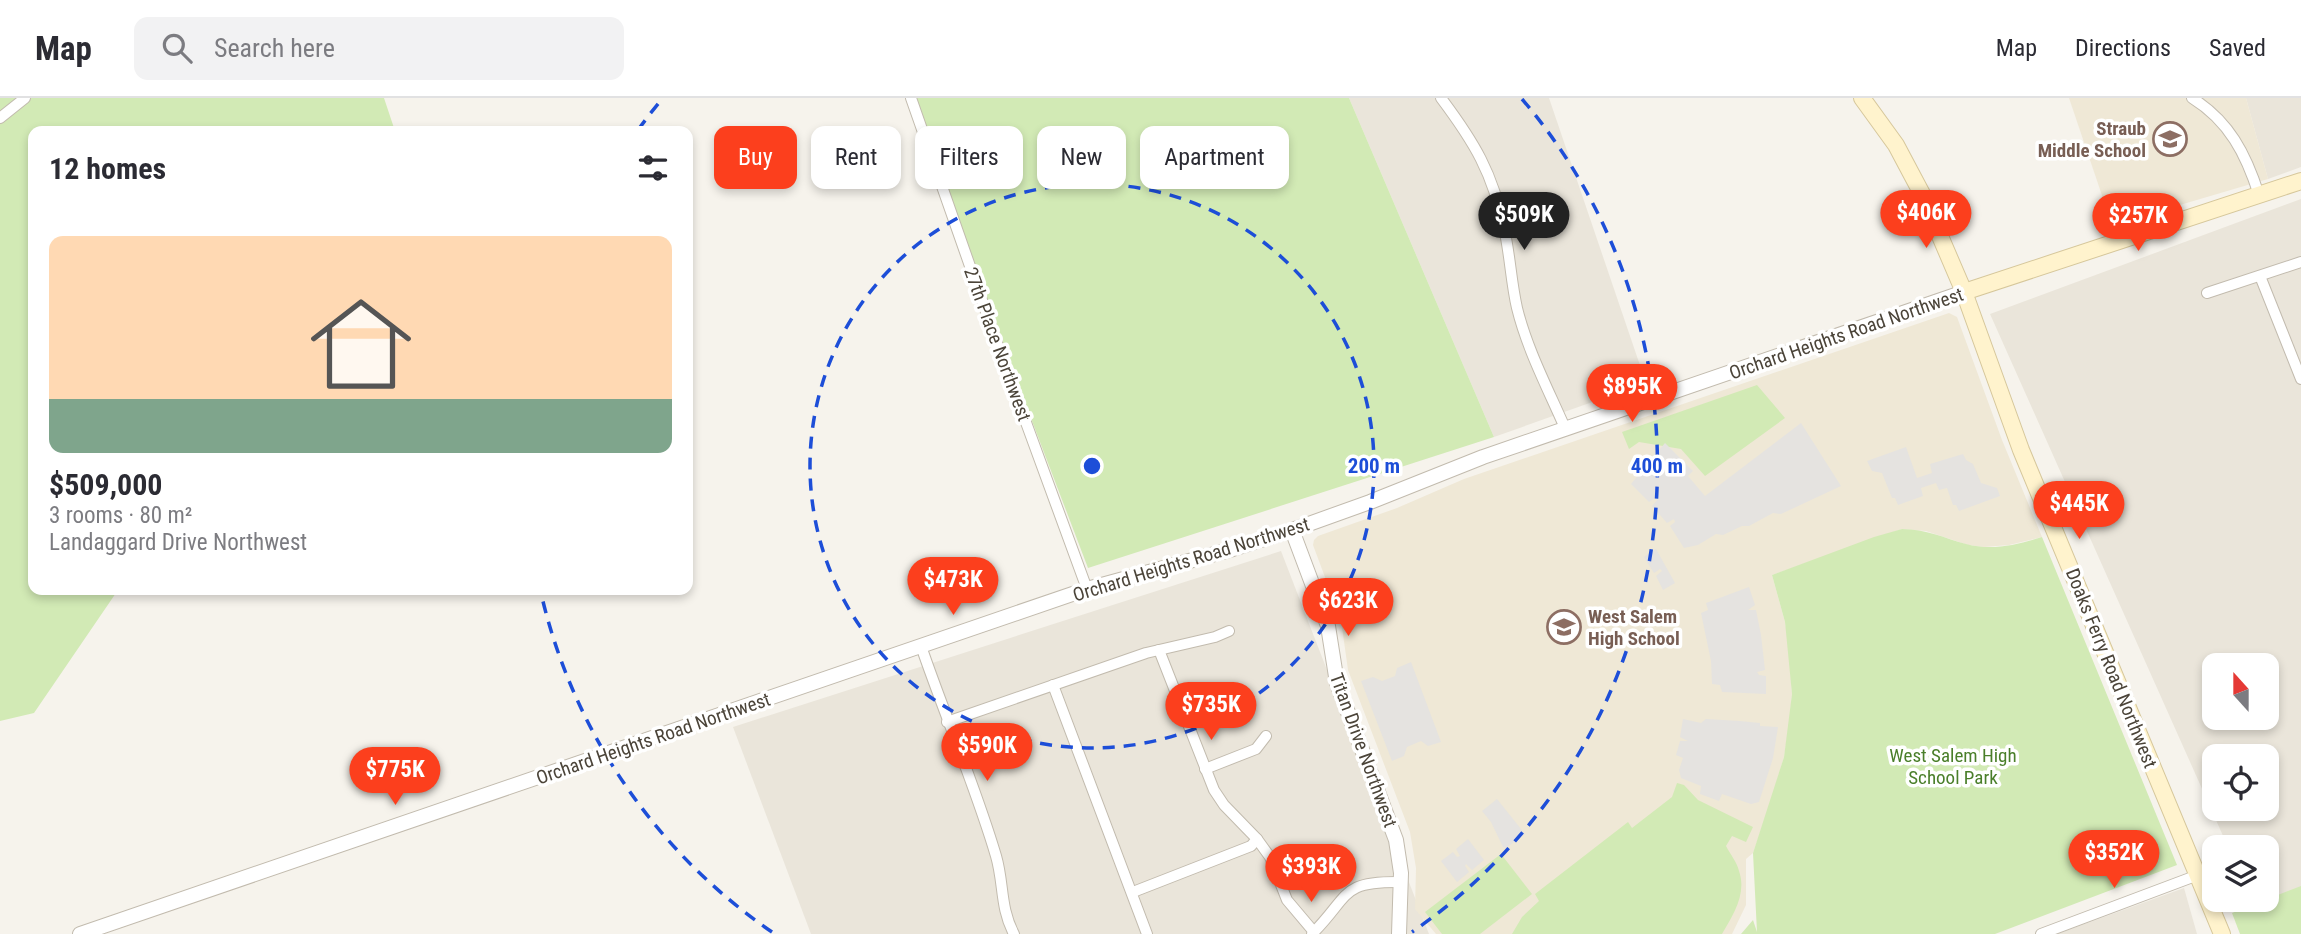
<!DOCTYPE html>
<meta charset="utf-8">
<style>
:root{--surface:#fff;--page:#f2f2f3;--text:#2b2b33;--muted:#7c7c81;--line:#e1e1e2;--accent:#fc3f1d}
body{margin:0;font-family:"Roboto Condensed",sans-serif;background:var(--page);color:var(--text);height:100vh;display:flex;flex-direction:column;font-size:26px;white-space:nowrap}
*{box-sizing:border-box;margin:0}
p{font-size:23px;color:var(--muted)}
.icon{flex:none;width:38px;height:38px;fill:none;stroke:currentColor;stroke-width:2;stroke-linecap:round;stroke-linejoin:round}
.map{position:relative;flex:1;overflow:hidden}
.sheet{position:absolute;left:28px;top:28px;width:665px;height:469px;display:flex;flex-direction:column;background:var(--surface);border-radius:14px;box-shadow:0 4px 10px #0003}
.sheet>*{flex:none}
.banner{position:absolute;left:714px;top:28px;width:665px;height:63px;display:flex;gap:14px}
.needle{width:46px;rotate:339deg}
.fabs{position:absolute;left:2202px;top:555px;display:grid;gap:14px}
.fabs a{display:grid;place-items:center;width:77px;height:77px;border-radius:14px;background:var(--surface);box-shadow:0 4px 10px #0003;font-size:35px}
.price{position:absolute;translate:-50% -60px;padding:0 16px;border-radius:24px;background:var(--accent);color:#fff;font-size:23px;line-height:46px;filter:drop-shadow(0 2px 4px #0008)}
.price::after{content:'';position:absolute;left:50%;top:42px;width:21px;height:16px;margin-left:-10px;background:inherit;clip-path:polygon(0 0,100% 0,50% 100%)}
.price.active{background:#222;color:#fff}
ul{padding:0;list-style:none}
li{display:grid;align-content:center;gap:14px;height:371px;padding:0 21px}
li+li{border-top:2px solid var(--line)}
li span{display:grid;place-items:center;height:217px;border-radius:14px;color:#555}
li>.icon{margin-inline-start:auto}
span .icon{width:126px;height:126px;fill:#fffc;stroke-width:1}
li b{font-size:30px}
h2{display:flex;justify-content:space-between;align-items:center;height:84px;padding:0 21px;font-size:30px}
.chip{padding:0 24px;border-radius:14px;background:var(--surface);box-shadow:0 4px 10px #0003;font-size:24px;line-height:63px}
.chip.active{background:var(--accent);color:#fff}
header{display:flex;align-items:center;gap:42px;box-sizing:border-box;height:98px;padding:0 35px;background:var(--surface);border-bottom:2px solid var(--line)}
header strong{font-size:33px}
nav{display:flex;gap:38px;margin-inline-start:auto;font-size:24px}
.search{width:490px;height:63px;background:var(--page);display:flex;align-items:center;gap:18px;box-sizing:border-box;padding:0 24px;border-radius:14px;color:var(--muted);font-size:26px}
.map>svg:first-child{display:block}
.residential{fill:#eae5da;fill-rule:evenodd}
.education{fill:#efe8d6}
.green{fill:#d2eab5}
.parking{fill:#e5e3e0}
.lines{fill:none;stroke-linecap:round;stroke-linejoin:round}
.minor-casing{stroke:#c2bbae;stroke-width:12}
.tertiary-casing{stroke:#c2bbae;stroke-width:16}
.secondary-casing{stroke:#d6c79b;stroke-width:18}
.minor{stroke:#fff;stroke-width:10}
.tertiary{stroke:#fff;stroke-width:14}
.secondary{stroke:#fff3cd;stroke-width:16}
.ring{fill:none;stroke:#1d4ed8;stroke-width:3.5;stroke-dasharray:12 9}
.labels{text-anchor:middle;stroke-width:7;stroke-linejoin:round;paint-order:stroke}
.education-label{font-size:19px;font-weight:bold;fill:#785e54;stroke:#fff;text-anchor:end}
.street-label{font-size:19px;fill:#4b4439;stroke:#fff}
.park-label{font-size:19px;fill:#4a7f2a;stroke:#fff}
.centre{fill:#1d4ed8;stroke:#fff;stroke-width:3.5}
.ring-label{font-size:21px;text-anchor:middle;font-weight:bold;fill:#1d4ed8;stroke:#fff;stroke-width:7;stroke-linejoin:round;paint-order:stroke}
</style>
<header>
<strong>Map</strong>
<div class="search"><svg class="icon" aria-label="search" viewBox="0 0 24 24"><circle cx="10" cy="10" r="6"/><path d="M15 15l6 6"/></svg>Search here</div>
<nav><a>Map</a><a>Directions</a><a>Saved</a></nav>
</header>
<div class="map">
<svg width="2301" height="836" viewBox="0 0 2301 836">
<rect width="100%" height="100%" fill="#f6f3ec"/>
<!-- residential -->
<g class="residential">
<polygon points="1349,0 1549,0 1646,285 1494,339"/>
<polygon points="2246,0 2301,0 2301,69 2268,81"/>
<path d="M2301,101v735h-53l1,-34h17v-53h-38l-238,-533zM2214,567h52v53h-52zM2214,658h52v52h-52z"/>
<polygon points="1281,453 1429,836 811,836 733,629"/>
<polygon points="2184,790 2197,836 2057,836"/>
</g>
<!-- education -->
<g class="education">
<polygon points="2069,0 2246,0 2268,81 2112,127"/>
<polygon points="1949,215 1957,219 2002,342 2042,439 2009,447 1984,449 1968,447 1926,433 1902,431 1772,477 1785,524 1789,549 1792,596 1789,628 1784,659 1769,709 1753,755 1746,761 1746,807 1732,836 1436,836 1415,811 1416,770 1410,734 1348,572 1341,522 1313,447 1314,442 1318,438 1397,410 1464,381"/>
</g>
<!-- green -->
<g class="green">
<polygon points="0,0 384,0 395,33 33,33 33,492 118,492 34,615 0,623"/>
<polygon points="909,0 1349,0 1494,339 1088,470"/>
<polygon points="1757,287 1785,320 1705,378 1681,351 1639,344 1629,351 1622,334"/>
<path d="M1902,431c24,0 42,9 64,15 26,7 51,1 76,-7l135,328 -182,69h-254l12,-14 4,12 -4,-79 31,-96 8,-63 -7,-72 -13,-47 102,-38z"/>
<path d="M1677,685l7,2 14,15 55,27 -7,15 -14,-6 -6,10c4,8 11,16 13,25 8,23 -6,44 -17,63h-210l10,-17 17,-16 -4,-7 93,-72 4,6 40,-31z"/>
<polygon points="1501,756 1532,796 1480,836 1442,836 1425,814"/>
<polygon points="2301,788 2301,836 2240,836 2232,815"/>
</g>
<!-- parking -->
<g class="parking">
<polygon points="1801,325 1841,388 1781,416 1773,415 1749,428 1742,428 1723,437 1716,436 1698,447 1684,450 1670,428 1675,424 1674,421 1667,425 1652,408 1658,401 1655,400 1649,404 1631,386 1665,345 1693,373 1688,378 1705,398"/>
<polygon points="1906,349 1917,380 1932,375 1930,366 1963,356 1966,362 1973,366 1981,385 1997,390 2000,398 1959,413 1956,407 1953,407 1947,390 1939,392 1936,385 1921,390 1923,398 1898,407 1895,400 1892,400 1882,375 1872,373 1867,363"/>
<polygon points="1656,451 1675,485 1663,492 1656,478 1662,473 1660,471 1654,475 1644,459"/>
<polygon points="1749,489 1755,507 1748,512 1756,512 1761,537 1765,572 1757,574 1759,577 1766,578 1766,596 1722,594 1720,587 1712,586 1711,563 1701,515 1708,512 1706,505"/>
<polygon points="1411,564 1441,644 1428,648 1421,643 1407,649 1404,658 1392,663 1361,583 1373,579 1382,583 1395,578 1397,570"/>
<polygon points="1683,621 1701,625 1706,621 1740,623 1760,625 1760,628 1778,629 1773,660 1759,704 1751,706 1722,696 1719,703 1700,696 1701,688 1681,680 1679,672 1683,660 1676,657 1680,643 1688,643 1680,639"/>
<polygon points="1497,701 1525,736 1506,750 1503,749 1491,724 1482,713"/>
<polygon points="1468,741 1484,762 1472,772 1466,766 1465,768 1469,774 1457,784 1441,763 1453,754 1457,759 1460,758 1456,751"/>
</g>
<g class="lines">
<!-- minor casing -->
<g class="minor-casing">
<g id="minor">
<polyline points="911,0 998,248 1087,491"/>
<path d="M1441,0c33,44 52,75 63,130 6,26 7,54 13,80 10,41 31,81 48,120"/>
<path d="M2192,0c37,23 54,56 67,97"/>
<polyline points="0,20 25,0"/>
<polyline points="2260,178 2301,281"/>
<polyline points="2207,195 2301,164"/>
<path d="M921,548c24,70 54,139 75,210 8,27 4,52 18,78"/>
<polyline points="1159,552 1214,692 1224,707 1257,741 1270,759 1287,802 1314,834"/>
<polyline points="1053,587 1147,836"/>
<polyline points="947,624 1146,555 1215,539 1229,533"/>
<polyline points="1205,671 1256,651 1266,638"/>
<polyline points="1133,794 1251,748 1257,741"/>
<path d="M1312,836c39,-39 27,-53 90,-52"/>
<polyline points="2041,836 2198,777"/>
</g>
</g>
<!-- tertiary casing -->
<g class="tertiary-casing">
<g id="tertiary">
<polyline points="1292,432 1328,528 1337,585 1396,742 1401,775 1399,836"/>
<polyline points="80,836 1087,491 1233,451 1292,432 1370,404 1483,359 1964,194"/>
</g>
</g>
<!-- secondary casing -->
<g class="secondary-casing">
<g id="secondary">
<polyline points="1862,0 1896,47 1922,96 1964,194 2021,352 2222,836"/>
<polyline points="1964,194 2301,83"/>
</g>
</g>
<!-- minor -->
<use href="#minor" class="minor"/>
<!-- tertiary -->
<use href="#tertiary" class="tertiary"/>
<!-- secondary -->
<use href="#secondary" class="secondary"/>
</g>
<!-- distance rings -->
<g class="ring">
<circle cx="1092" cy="368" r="282"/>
<path d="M772 834A565 565 0 0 1 541 495M638 32A565 565 0 0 1 662 1M1522 1A565 565 0 0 1 1412 834"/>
</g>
<!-- icons -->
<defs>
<g id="school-ring" transform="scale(1.75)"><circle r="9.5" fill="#fff" stroke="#8d6e63" stroke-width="1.5"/><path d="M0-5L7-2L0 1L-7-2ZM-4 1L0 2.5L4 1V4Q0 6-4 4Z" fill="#8d6e63"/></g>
</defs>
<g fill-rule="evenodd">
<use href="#school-ring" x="2170" y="41"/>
<use href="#school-ring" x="1564" y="529"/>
</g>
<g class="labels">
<!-- education labels -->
<g class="education-label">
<text x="2146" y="37">Straub<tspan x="2146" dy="22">Middle School</tspan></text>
<text x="1588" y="525" text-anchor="start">West Salem<tspan x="1588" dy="22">High School</tspan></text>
</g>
<!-- street labels -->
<g class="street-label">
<text transform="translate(1846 235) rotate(-19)" y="7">Orchard Heights Road Northwest</text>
<text transform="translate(998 246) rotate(70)" y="7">27th Place Northwest</text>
<text transform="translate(1191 461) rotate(-17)" y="7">Orchard Heights Road Northwest</text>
<text transform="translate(2112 570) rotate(68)" y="7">Doaks Ferry Road Northwest</text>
<text transform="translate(653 640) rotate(-19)" y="7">Orchard Heights Road Northwest</text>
<text transform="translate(1364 652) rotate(70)" y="7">Titan Drive Northwest</text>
</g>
<!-- park labels -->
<g class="park-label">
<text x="1953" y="664">West Salem High<tspan x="1953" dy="22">School Park</tspan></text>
</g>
</g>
<circle cx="1092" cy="368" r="10" class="centre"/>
<g class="ring-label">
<text x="1374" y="375">200 m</text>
<text x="1657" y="375">400 m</text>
</g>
</svg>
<div class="fabs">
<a><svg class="needle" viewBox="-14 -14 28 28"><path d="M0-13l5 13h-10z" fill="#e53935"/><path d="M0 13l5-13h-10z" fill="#7c7c81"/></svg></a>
<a><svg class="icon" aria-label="locate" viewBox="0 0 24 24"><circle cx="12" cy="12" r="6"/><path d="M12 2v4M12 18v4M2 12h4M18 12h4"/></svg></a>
<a><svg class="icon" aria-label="layers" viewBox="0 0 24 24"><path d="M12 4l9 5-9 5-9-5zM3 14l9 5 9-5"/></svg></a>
</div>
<b class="price" style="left:1926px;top:152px">$406K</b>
<b class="price active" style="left:1524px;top:154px">$509K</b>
<b class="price" style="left:2138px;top:155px">$257K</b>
<b class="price" style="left:1632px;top:326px">$895K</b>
<b class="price" style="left:2079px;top:443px">$445K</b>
<b class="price" style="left:953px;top:519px">$473K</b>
<b class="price" style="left:1348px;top:540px">$623K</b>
<b class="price" style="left:1211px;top:644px">$735K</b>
<b class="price" style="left:987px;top:685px">$590K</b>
<b class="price" style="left:395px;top:709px">$775K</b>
<b class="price" style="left:2114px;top:792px">$352K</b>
<b class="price" style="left:1311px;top:806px">$393K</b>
<div class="banner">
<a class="chip active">Buy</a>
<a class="chip">Rent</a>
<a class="chip">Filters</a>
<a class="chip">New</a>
<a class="chip">Apartment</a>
</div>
<section class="sheet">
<h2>12 homes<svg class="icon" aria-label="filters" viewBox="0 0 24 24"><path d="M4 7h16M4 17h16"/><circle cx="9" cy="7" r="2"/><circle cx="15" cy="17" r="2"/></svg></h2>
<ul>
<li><span style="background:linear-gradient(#ffd9b3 75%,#7fa58c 0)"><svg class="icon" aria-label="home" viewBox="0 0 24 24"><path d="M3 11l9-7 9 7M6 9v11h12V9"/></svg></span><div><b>$509,000</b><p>3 rooms · 80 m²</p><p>Landaggard Drive Northwest</p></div></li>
</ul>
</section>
</div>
